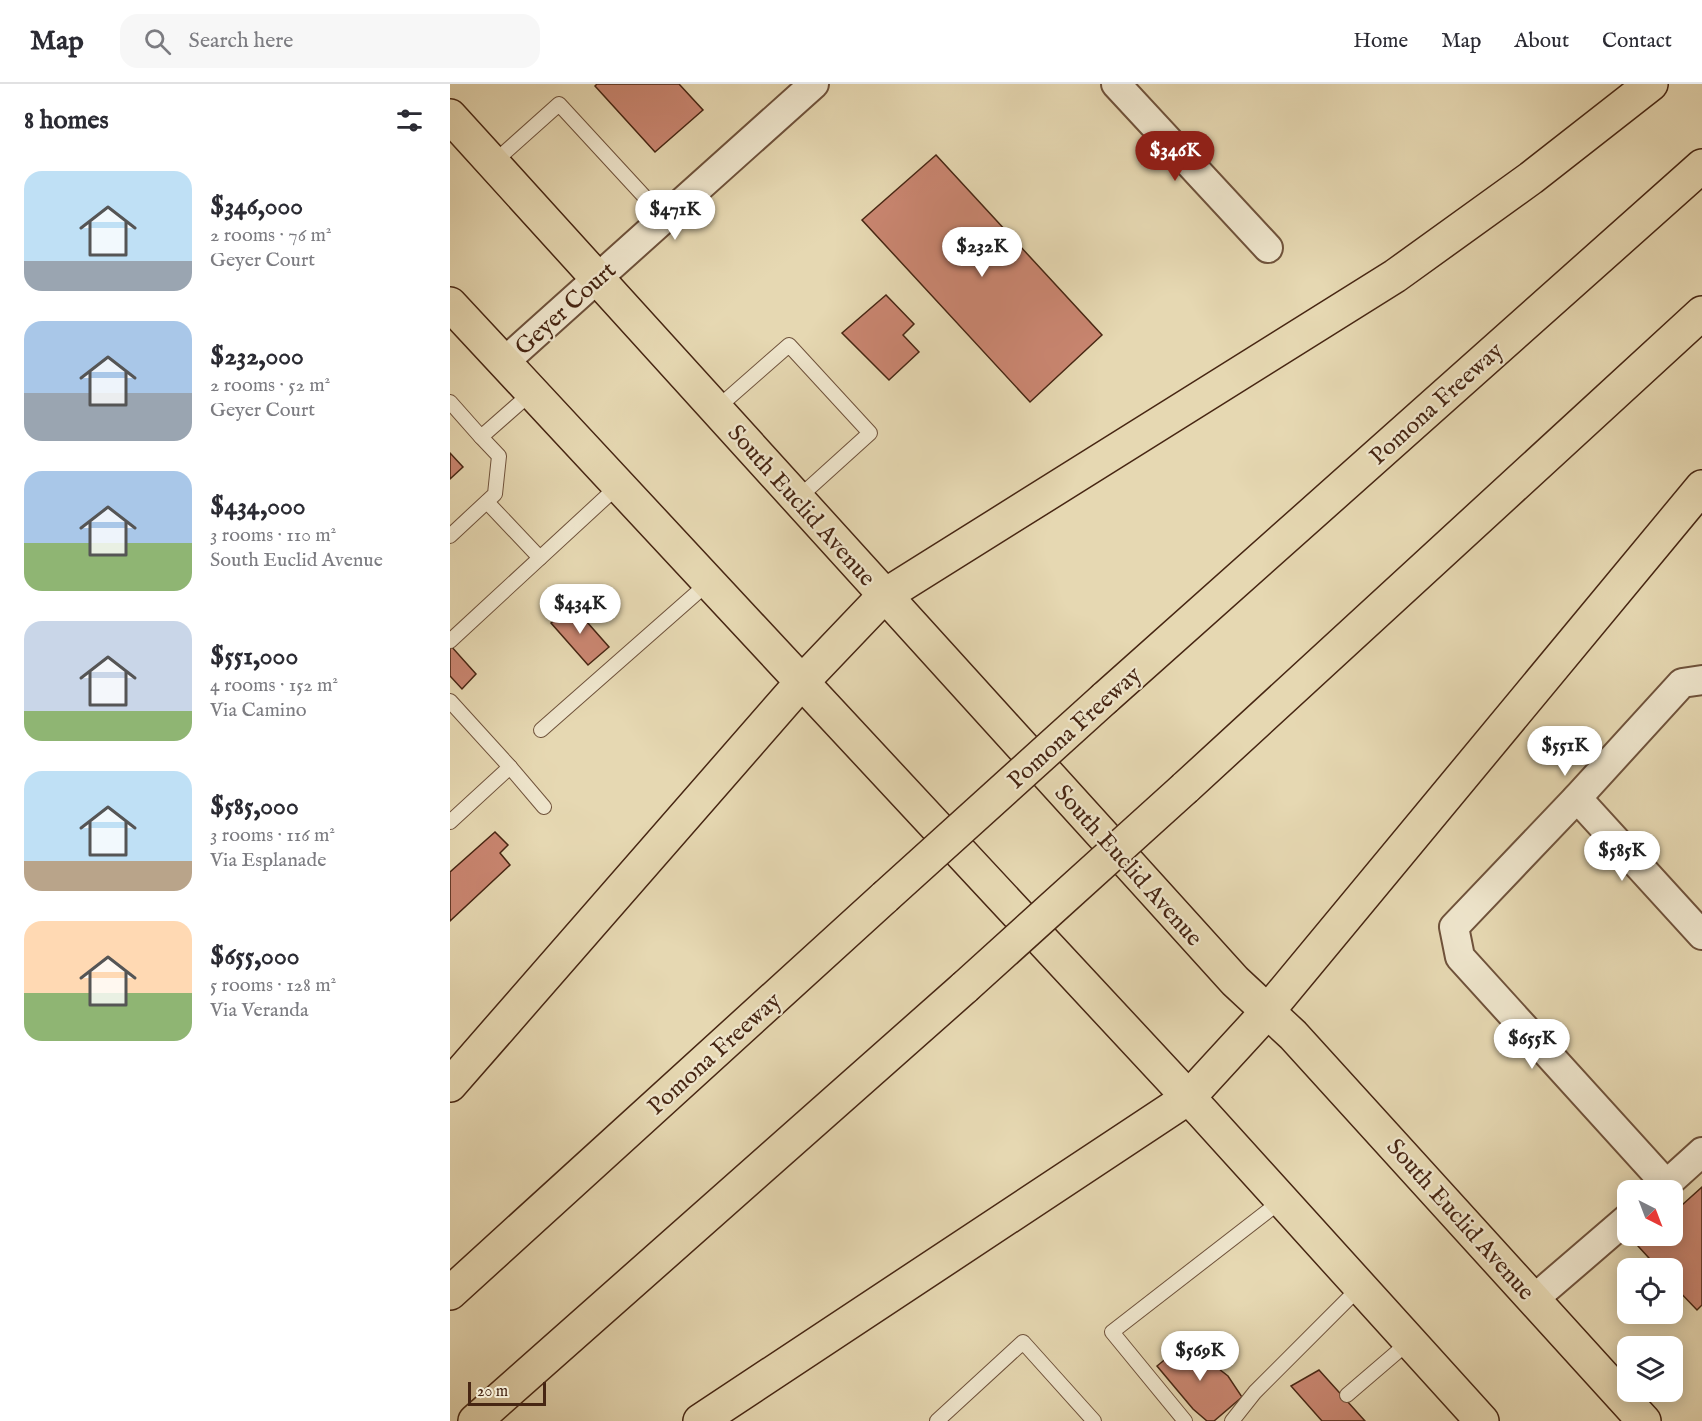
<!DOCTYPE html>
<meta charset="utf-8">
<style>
:root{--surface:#fff;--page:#f7f7f7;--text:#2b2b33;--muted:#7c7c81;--line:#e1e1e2;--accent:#8f2418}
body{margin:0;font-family:"IM FELL English",serif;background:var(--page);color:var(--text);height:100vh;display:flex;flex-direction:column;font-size:22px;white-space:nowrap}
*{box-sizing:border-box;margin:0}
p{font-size:20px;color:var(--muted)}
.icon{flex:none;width:33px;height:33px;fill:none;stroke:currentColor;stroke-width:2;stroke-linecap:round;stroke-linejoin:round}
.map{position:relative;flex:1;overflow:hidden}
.panel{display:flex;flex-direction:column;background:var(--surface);width:450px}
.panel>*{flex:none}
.needle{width:39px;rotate:138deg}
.tools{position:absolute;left:1167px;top:1096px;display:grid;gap:12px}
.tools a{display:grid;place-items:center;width:66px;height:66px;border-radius:12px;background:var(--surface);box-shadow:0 3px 15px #0003;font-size:30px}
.scale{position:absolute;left:18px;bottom:15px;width:78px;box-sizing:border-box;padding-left:6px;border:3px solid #472613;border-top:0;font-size:16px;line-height:21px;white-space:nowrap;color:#472613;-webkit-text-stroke:4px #efe6cd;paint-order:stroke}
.price{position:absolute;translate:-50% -51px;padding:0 14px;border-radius:21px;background:#fff;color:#222;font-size:20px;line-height:39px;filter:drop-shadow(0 2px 3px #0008)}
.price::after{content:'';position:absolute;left:50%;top:36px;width:18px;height:14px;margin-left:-9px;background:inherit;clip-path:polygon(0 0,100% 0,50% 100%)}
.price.current{background:var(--accent);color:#fff}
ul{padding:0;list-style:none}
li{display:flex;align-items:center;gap:18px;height:150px;padding:0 24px}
li span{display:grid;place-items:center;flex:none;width:168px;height:120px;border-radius:18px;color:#555}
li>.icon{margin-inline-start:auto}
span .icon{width:72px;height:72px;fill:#fffc;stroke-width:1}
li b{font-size:26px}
h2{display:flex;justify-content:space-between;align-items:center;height:72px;padding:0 24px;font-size:26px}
header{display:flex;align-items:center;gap:36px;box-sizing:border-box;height:84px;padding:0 30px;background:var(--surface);border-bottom:2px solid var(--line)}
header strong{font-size:28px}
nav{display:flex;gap:33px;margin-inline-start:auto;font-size:21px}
.search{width:420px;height:54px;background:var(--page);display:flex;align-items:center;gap:15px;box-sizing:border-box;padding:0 21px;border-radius:18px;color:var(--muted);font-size:22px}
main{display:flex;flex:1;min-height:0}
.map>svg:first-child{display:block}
.building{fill:#ca8671;stroke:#472613;stroke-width:1.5}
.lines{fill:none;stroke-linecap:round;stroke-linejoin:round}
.lane-casing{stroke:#6f523b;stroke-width:16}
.street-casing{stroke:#6f523b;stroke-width:32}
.primary-casing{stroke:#472613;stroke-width:36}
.highway-casing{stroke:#472613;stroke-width:36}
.lane{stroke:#efe6cd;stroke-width:14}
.street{stroke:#efe6cd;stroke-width:28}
.primary{stroke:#e6d8b2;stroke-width:33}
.highway{stroke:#e6d8b2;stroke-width:33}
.highway-bridge-casing{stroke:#472613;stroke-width:36;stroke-linecap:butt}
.highway-bridge{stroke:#e6d8b2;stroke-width:33}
.labels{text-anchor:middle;stroke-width:4.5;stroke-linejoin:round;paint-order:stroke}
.street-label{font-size:24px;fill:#472613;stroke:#efe6cd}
</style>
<header>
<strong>Map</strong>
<div class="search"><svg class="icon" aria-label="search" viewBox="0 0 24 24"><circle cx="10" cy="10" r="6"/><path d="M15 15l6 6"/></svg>Search here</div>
<nav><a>Home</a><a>Map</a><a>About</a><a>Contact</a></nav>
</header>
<main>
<section class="panel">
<h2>8 homes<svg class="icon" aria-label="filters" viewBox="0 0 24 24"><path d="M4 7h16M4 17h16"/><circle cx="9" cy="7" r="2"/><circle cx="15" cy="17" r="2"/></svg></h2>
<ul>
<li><span style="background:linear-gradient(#bfe0f5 75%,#9aa5b1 0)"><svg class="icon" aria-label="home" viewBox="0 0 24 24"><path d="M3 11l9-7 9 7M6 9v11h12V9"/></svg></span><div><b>$346,000</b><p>2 rooms · 76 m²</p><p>Geyer Court</p></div></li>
<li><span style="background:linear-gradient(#a9c7e8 60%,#9aa5b1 0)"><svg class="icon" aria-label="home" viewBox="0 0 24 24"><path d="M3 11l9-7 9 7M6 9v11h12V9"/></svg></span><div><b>$232,000</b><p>2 rooms · 52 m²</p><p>Geyer Court</p></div></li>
<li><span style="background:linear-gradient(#a9c7e8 60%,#8fb573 0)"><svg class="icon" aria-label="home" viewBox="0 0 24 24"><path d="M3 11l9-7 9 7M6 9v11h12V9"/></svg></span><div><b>$434,000</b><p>3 rooms · 110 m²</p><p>South Euclid Avenue</p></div></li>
<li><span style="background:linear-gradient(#c9d6e8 75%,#8fb573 0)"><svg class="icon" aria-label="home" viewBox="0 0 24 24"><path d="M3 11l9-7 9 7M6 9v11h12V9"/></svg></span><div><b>$551,000</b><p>4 rooms · 152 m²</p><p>Via Camino</p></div></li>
<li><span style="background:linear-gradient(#bfe0f5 75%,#b9a48a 0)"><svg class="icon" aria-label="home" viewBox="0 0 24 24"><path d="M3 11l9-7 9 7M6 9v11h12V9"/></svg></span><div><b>$585,000</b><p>3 rooms · 116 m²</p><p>Via Esplanade</p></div></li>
<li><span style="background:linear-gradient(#ffd9b3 60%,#8fb573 0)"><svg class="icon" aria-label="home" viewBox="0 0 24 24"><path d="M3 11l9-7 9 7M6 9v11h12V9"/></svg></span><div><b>$655,000</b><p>5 rooms · 128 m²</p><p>Via Veranda</p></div></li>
</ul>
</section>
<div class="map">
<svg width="1252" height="1337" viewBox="0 0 1252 1337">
<rect width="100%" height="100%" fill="#e6d8b2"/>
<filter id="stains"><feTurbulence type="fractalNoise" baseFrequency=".00333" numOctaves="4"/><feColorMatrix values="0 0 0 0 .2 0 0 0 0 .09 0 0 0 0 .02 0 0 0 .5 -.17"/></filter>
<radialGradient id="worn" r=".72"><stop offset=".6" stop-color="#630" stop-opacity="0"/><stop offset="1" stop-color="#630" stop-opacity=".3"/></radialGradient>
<!-- building -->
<g class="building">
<polygon points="147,0 229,0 253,26 205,68 145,2"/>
<polygon points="486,71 652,251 580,318 412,136"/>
<polygon points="436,211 464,240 453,251 469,268 439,296 392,249"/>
<polygon points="0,369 13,383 0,395"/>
<polygon points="122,521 159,563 138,581 101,539"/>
<polygon points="0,561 26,590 12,605 0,592"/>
<polygon points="45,748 58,761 50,769 60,781 0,837 0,788"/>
<polygon points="1252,1103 1252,1221 1247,1226 1222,1200 1222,1185 1209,1185 1188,1162 1199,1152 1222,1152 1222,1130"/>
<polygon points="740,1255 760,1278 778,1292 792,1313 764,1337 757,1337 743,1325 707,1282"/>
<polygon points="869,1286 915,1337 872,1337 841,1302"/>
</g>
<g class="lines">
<!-- lane casing -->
<g class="lane-casing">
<g id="lane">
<polyline points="43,79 109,20 215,135"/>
<polyline points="0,318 31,353 81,309"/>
<polyline points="266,325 339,261 420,349 347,415"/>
<polyline points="37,418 90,474"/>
<polyline points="0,452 45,410 49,372 31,353"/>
<polyline points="0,557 168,402"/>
<polyline points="0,617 60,683 0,738"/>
<polyline points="91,646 258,499"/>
<polyline points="60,683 94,723"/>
<polyline points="897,1311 960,1257"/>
<polyline points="487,1337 573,1258 644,1337"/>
<polyline points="735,1337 662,1248 832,1116"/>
<polyline points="782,1337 805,1308 910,1203"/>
</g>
</g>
<!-- street casing -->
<g class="street-casing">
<g id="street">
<polyline points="666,0 818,164"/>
<polyline points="53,279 364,0"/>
<polyline points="1127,714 1252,851"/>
<polyline points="1217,1101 1010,873 1004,843 1127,714 1232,599 1252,596"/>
<polyline points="1209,1107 1252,1068"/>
<polyline points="1084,1215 1178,1134"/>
</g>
</g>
<!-- primary casing -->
<g class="primary-casing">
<g id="primary">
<polyline points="0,32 699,802 785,897 843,951 1194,1337"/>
<polyline points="0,220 752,1028 1032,1337"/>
</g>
</g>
<!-- highway casing -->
<g class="highway-casing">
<g id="highway">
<polyline points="655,614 1252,82"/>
<polyline points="735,704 1252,229"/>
<polyline points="0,1001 351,599 434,512 945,192 1081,94 1201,0"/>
<polyline points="0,1209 435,813"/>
<polyline points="25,1337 515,903"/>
<polyline points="250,1337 738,1014 817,928 1252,403"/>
</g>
</g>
<!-- lane -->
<use href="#lane" class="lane"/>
<!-- street -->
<use href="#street" class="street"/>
<!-- primary -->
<use href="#primary" class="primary"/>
<!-- highway -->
<use href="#highway" class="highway"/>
<!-- highway-bridge casing -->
<g class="highway-bridge-casing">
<g id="highway-bridge">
<polyline points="435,813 655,614"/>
<polyline points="515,903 735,704"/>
</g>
</g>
<!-- highway-bridge -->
<use href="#highway-bridge" class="highway-bridge"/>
</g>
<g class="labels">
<!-- street labels -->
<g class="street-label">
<text transform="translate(115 224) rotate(-42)" y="8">Geyer Court</text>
<text transform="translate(986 319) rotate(-42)" y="8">Pomona Freeway</text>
<text transform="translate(352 421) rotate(48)" y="8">South Euclid Avenue</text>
<text transform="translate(624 643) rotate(-42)" y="8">Pomona Freeway</text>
<text transform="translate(679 781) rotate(48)" y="8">South Euclid Avenue</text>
<text transform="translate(264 969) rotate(-42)" y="8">Pomona Freeway</text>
<text transform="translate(1011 1135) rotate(48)" y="8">South Euclid Avenue</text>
</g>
</g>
<rect width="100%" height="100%" filter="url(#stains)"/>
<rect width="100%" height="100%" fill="url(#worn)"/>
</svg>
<div class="tools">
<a><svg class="needle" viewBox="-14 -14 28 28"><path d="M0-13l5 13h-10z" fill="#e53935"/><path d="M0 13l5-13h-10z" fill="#7c7c81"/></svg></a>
<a><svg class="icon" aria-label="locate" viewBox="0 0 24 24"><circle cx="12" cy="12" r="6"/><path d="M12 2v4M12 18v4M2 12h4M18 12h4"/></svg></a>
<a><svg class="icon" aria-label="layers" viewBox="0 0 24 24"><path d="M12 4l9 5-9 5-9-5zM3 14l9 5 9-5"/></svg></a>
</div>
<div class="scale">20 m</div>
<b class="price current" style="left:725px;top:98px">$346K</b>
<b class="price" style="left:225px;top:157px">$471K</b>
<b class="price" style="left:532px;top:194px">$232K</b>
<b class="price" style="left:130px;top:551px">$434K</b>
<b class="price" style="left:1115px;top:693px">$551K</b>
<b class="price" style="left:1172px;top:798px">$585K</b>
<b class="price" style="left:1082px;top:986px">$655K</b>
<b class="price" style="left:750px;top:1298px">$569K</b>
</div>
</main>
